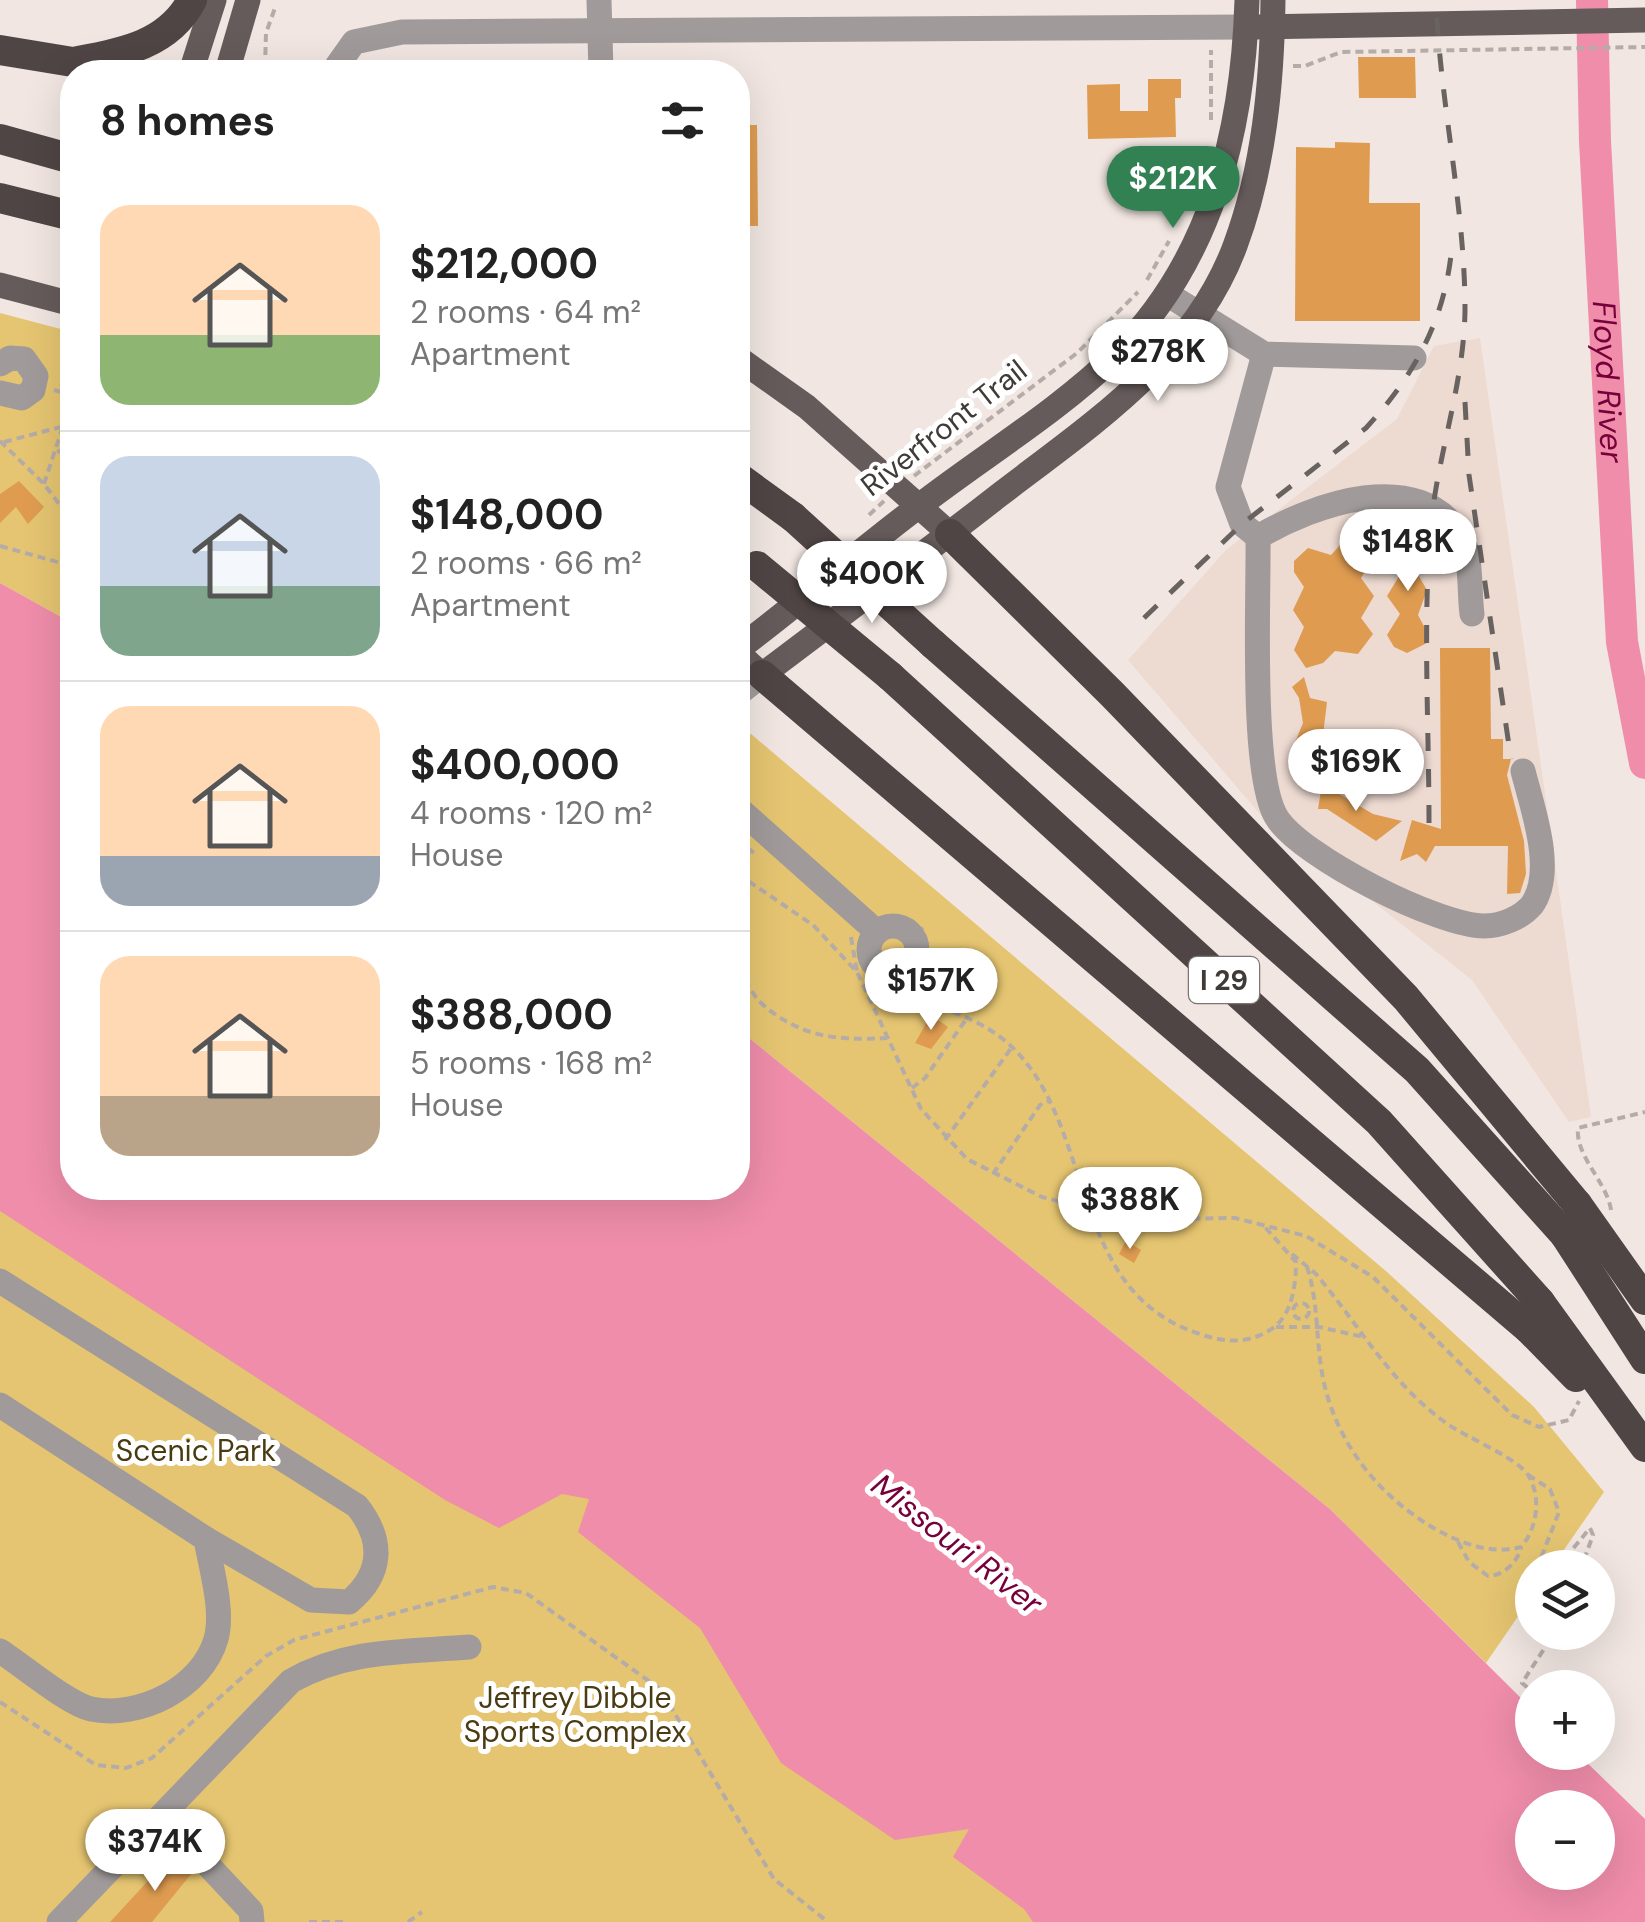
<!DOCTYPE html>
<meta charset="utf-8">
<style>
:root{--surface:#fff;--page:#f2f2f2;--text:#222;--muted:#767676;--line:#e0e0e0;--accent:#318152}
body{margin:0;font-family:"DM Sans",sans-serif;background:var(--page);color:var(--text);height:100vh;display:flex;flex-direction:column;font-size:38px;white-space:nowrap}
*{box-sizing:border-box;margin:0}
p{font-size:32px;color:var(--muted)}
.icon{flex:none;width:55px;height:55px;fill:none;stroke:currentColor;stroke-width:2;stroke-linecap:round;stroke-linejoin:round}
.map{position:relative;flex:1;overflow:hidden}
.panel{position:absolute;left:60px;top:60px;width:690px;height:1140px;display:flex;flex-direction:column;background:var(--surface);border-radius:40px;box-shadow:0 10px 40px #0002}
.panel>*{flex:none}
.buttons{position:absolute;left:1515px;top:1550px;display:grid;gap:20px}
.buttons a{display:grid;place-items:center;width:100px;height:100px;border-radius:50%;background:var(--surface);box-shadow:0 10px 40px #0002;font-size:50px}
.price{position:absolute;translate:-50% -85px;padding:0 22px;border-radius:35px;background:#fff;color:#222;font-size:32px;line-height:65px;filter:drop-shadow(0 2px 5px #0008)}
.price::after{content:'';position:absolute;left:50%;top:60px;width:30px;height:22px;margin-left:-15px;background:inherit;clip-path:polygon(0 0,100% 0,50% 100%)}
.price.active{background:var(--accent);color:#fff}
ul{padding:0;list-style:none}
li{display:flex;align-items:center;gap:30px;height:250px;padding:0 40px}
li+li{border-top:2px solid var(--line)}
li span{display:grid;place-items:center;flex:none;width:280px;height:200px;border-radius:30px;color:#555}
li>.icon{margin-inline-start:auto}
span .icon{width:120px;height:120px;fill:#fffc;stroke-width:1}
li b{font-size:42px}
h2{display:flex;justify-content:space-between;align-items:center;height:120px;padding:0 40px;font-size:42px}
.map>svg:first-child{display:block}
.built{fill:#eddad1}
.green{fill:#e5c571}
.water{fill:#ef8daa;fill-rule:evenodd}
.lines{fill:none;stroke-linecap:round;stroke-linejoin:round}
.river{stroke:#ef8daa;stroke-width:32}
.building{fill:#df9c51}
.path{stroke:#b5aca8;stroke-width:4;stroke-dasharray:8 5;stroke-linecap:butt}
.minor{stroke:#a09b9a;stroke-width:25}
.major{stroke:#655b5a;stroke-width:25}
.highway{stroke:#4f4544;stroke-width:30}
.rail{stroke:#686360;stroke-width:5;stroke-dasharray:18 18;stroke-linecap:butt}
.highway-bridge{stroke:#4f4544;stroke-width:30}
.labels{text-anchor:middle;stroke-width:10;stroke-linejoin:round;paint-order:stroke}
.shield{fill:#fff;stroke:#797674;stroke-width:2.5}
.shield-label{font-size:28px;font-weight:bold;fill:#3f3b39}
.street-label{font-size:30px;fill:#3f3b39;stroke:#fff}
.park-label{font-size:30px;fill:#4a3b12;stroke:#fff}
.water-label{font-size:32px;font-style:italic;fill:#78003a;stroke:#fff}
</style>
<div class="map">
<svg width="1645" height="1922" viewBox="0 0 1645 1922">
<rect width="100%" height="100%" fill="#f1e6e1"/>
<!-- built -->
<polygon class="built" points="1480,338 1591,1117 1569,1122 1472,980 1346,880 1290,849 1128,660 1226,550 1397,419 1434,346"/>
<!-- green -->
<g class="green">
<polygon points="0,313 72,332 72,623 0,583"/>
<polygon points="738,728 751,734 1387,1272 1534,1407 1604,1492 1552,1567 1532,1568 1532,1596 1486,1663 1331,1510 738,1029"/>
<polygon points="0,1083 72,1188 544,1451 1148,1922 0,1922"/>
</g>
<!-- water -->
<path class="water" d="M0,583l72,40v565h666v-159l593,481 201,199v43l45,1 68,66v103h-612l-9,-13 -71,-52 16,-28 -74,11 -114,-77 -81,-135 -122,-96 11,-33 -27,-5 -63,34 -54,-28 -445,-289zM1532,1808h66v64h-66z"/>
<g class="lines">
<!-- river -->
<path class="river" id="s1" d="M1592,0l3,141 27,501 23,121"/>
</g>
<!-- building -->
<g class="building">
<polygon points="1358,57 1415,57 1416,98 1359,98"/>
<polygon points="1148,79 1181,79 1181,98 1175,98 1176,137 1088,139 1087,85 1120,84 1120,111 1148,111"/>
<polygon points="738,125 757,125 758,226 738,226"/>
<polygon points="1335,142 1370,143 1369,203 1420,203 1420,321 1295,321 1296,147 1335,148"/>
<polygon points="19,481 44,507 28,524 16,507 0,523 0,494"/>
<polygon points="1411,533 1427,548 1417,573 1427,590 1418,615 1427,632 1427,643 1407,653 1394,647 1387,635 1400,614 1387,596 1401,573 1386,556 1394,539"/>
<polygon points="1357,540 1374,556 1361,578 1374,596 1361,618 1373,634 1358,654 1335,651 1323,663 1306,668 1294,650 1304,627 1293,610 1304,587 1294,572 1294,561 1308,548 1331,555 1343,542"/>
<polygon points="1440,648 1490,648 1491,739 1503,739 1503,759 1511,759 1507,775 1524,841 1526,874 1520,893 1507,894 1508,846 1435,846 1426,862 1417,854 1400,861 1412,820 1441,829"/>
<polygon points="1304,677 1310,698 1327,702 1323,735 1328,746 1321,754 1301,756 1293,747 1303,723 1299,698 1292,687"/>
<polygon points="1322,784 1373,814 1402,821 1376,841 1327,809 1318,809"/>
<polygon points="931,1015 948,1027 931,1049 915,1043"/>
<polygon points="1126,1241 1141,1250 1134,1263 1119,1254"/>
<polygon points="171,1856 192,1873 152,1922 110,1922"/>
</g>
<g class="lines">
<!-- path -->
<g class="path">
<polyline points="250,66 265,66 266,33 275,8"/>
<polyline points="1293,66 1305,66 1341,52 1645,47"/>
<polyline points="1211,120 1211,50"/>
<polyline points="1147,280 1169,241"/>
<polyline points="54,390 72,395"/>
<polyline points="0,441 44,484 72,521"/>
<polyline points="4,442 72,424"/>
<polyline points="57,452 72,447"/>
<polyline points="914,476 1077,353 1138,292"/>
<polyline points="44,484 72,399"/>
<polyline points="869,515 884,501"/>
<polyline points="0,546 72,566"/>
<polyline points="738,839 757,856"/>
<polyline points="738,874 813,925 857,972 921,1109 967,1159 1042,1197 1089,1209 1159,1219 1235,1218 1306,1236 1373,1277 1512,1415 1539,1427 1569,1420 1579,1401"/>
<polyline points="851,937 857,972"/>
<polyline points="738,957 740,970"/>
<path d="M738,969c8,9 13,24 22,33 38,35 77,39 127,36"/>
<path d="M866,985c53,19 110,24 151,67 78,83 54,239 180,281 25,9 49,12 73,-3 22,-13 26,-45 26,-68l-32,-36"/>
<path d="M875,986c35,1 64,-21 47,-57l-26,-14"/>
<polyline points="912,1088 925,1078 967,1018"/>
<polyline points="945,1140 1012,1047"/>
<polyline points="993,1174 1040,1105 1049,1101"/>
<path d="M1611,1210c-4,-28 -36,-54 -33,-82l67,-16"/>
<path d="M1292,1254l24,20c44,52 76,112 133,151 19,13 68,33 79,50 14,22 9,54 -7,72 -28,8 -58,-3 -82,-16 -65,-36 -111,-98 -119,-172 -4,-32 -3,-61 -13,-92"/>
<circle cx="1301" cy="1311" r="8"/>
<polyline points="1276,1327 1319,1327 1364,1337"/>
<polyline points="1528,1475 1550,1489 1559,1512 1537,1568"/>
<path d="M1458,1542l11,20 19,14c15,0 30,-14 33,-29"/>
<polyline points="1557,1568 1590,1528 1593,1535 1581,1568"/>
<polyline points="1532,1578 1532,1580"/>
<polyline points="1528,1688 1522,1683 1555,1632"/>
<polyline points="0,1702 96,1765 126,1768 152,1758 266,1656 294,1640 493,1587 526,1593 660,1689 774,1879 828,1922"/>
<polyline points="309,1922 347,1922"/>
<polyline points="408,1922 422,1912"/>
</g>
<!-- minor -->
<g class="minor">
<polyline points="599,0 601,72"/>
<polyline points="337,66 354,42 402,32 1246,27"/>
<polyline points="1167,294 1264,354 1414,358"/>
<path d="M1264,354l-36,133 14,37 16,13c54,-32 162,-72 203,0 11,18 8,56 11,77"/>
<polyline points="0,364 10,358 24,359 36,376 33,390 22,398 0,393"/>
<path d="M1258,537c1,57 -8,240 19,281 25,39 161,108 207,108 17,0 37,-8 48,-21 24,-34 0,-98 -9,-134"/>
<polyline points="738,694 762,675"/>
<polyline points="738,808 877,932"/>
<circle cx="893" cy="950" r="24"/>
<path d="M0,1281l357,225c27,34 26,68 -8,96l-38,-2 -105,-61"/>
<path d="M0,1405l206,134c5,30 18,71 10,100 -14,49 -77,80 -125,70 -23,-5 -69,-44 -91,-58"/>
<polyline points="162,1816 251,1911 252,1922"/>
<path d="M59,1922l232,-241c56,-32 115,-29 178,-34"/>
</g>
<!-- major -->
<g class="major">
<polyline points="1255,27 1645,20"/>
<polyline points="191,72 214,0"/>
<polyline points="227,72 248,0"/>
<polyline points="0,285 72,304"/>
<polyline points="738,358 807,407 950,534"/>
<path d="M738,649c63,-47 122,-99 185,-146 64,-49 135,-92 193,-148 96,-95 127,-224 131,-355"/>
<path d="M738,653l24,22c79,-60 158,-118 236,-179 91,-70 195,-137 237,-250 29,-78 37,-163 38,-246"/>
</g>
<!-- highway -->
<g class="highway">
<polyline points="0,50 97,66"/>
<path d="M78,61c45,-8 91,-17 114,-61"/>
<polyline points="0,139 72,159"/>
<polyline points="0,198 72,216"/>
<polyline points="738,477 793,517"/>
<polyline points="950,534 1112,694 1406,998 1577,1204"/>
<polyline points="933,644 1417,1070 1565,1235"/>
<polyline points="762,675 1529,1329"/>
<polyline points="890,676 1379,1122 1540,1302"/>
</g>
<!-- rail -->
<g class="rail">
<polyline points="1465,402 1469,475 1511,759"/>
<path d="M1144,618l98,-94 124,-96c49,-53 80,-110 86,-183"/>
<path d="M1429,823c0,-95 -6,-193 1,-289 6,-76 34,-147 35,-224 0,-104 -25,-206 -29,-310"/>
</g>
<!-- highway-bridge -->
<g class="highway-bridge">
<polyline points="793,517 933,644"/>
<polyline points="757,566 890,676"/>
<polyline points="1577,1204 1645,1300"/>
<polyline points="1565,1235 1645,1359"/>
<polyline points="1540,1302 1645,1447"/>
<polyline points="1529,1329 1576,1377"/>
</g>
</g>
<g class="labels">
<!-- shield labels -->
<rect class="shield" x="1189" y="957" width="70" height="46" rx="8"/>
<g class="shield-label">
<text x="1224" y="990">I 29</text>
</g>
<!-- street labels -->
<g class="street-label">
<text transform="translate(944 428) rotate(-38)" y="10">Riverfront Trail</text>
</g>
<!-- park labels -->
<g class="park-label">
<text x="196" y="1461">Scenic Park</text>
<text x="575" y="1708">Jeffrey Dibble<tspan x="575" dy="34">Sports Complex</tspan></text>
</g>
<!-- water labels -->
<g class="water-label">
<text dy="11" stroke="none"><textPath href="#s1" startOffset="382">Floyd River</textPath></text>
<text transform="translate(957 1544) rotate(38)" y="11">Missouri River</text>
</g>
</g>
</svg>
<div class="buttons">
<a><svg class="icon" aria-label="layers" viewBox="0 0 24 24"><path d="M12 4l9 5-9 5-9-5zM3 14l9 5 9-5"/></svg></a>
<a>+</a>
<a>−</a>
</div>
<b class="price active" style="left:1173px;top:231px">$212K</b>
<b class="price" style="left:1158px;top:404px">$278K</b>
<b class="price" style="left:1408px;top:594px">$148K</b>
<b class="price" style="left:872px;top:626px">$400K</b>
<b class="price" style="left:1356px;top:814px">$169K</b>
<b class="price" style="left:931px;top:1033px">$157K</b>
<b class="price" style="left:1130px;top:1252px">$388K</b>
<b class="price" style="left:155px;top:1894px">$374K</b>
<section class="panel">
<h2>8 homes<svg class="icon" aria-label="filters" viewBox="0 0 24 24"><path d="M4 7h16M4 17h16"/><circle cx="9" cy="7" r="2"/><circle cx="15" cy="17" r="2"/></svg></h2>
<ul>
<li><span style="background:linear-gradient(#ffd9b3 65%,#8fb573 0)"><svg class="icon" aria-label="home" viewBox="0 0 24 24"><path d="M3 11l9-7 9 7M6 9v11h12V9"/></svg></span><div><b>$212,000</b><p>2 rooms · 64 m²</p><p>Apartment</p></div></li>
<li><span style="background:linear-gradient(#c9d6e8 65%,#7fa58c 0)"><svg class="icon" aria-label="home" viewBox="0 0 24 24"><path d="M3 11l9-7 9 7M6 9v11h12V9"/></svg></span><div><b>$148,000</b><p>2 rooms · 66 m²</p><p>Apartment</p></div></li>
<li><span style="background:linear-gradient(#ffd9b3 75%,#9aa5b1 0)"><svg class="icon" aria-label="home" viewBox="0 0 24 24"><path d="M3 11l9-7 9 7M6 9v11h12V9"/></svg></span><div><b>$400,000</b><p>4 rooms · 120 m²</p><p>House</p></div></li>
<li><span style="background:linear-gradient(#ffd9b3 70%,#b9a48a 0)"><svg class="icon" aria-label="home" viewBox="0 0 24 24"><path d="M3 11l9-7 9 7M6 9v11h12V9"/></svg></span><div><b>$388,000</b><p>5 rooms · 168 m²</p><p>House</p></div></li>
</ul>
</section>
</div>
